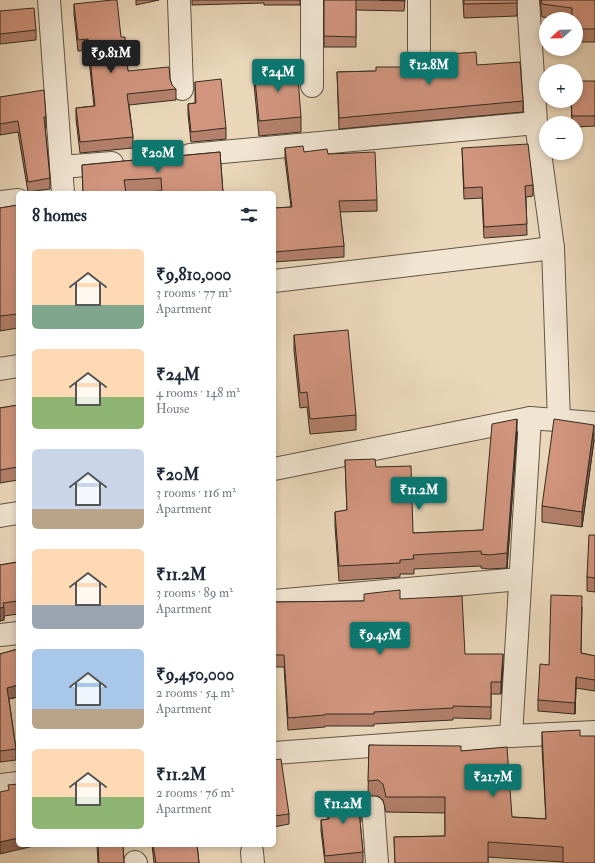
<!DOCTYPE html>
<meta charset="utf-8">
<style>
:root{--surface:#fff;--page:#f6f6f7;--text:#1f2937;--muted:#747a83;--accent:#0f766e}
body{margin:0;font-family:"IM FELL Double Pica",serif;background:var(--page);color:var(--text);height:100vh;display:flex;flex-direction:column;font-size:15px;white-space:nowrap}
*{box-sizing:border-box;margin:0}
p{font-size:13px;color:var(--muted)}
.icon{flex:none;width:22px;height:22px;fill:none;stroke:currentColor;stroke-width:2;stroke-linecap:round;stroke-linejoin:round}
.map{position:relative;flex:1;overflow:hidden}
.drawer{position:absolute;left:16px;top:191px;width:260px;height:656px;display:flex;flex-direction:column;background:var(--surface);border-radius:6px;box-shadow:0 2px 6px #0003}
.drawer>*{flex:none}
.needle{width:26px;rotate:248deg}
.controls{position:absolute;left:539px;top:12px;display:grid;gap:8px}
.controls a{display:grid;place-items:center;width:44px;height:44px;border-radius:50%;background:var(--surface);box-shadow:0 2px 6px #0003;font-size:20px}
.price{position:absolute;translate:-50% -34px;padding:0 9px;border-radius:4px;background:var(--accent);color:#fff;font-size:13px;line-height:26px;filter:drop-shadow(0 1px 2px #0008)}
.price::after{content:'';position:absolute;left:50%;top:24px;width:12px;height:9px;margin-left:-6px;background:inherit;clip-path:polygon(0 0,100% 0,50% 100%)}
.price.selected{background:#222;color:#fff}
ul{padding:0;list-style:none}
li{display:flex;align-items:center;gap:12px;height:100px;padding:0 16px}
li span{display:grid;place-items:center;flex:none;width:112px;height:80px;border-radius:6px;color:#555}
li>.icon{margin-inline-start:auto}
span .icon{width:48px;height:48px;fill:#fffc;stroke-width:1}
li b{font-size:17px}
h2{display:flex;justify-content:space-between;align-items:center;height:48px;padding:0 16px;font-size:17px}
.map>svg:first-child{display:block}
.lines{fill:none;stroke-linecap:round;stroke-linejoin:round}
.minor-casing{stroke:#615646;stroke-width:24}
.minor{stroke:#f1e5d2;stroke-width:22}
.wall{fill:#b4806c;stroke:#332b20}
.shaded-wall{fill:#926858;stroke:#332b20}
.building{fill:#d1957e;stroke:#332b20}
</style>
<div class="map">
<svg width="595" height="863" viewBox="0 0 595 863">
<rect width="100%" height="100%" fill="#ead7ba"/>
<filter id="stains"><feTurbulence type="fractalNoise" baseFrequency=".005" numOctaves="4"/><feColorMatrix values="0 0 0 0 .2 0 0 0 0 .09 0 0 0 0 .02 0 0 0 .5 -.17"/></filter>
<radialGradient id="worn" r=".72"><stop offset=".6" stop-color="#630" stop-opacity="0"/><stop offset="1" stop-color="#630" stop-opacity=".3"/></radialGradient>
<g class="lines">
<!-- minor casing -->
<g class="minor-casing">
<g id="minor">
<polyline points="49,0 63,193"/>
<polyline points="179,0 182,89"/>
<polyline points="312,0 312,86"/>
<polyline points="419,0 419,49"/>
<polyline points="528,0 536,123 553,248"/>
<polyline points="190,155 536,123"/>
<polyline points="61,167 112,163"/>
<polyline points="0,202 18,200"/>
<polyline points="274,281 553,248 559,421"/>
<polyline points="0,369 18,366"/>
<polyline points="530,418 511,736 595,732"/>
<polyline points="274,469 530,418 595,423"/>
<polyline points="0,516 18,513"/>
<polyline points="274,601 520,579"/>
<polyline points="0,635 18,633"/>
<polyline points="274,753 511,736"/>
<polyline points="0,785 18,783"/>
<polyline points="373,807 377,863"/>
<polyline points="252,852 253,863"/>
<polyline points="135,862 136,863"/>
</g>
</g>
<!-- minor -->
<use href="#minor" class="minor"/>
</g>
<!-- wall -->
<g class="wall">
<polygon points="136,0 159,0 136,5"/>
<polygon points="192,0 300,0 300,5 264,5 264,3 192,5"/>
<polygon points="324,0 405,0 404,11 356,10 356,47 324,47"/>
<polygon points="463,0 517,0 517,16 464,18"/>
<polygon points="540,0 595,0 595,42 576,42 576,19 556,19 542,17"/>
<polygon points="74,4 121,37 128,71 170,79 172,85 176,89 176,100 129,105 133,137 133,148 80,153 76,119 76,108 94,106 88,50 78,51 74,14"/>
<polygon points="0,11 36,30 36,40 0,44"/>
<polygon points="414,60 477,65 523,101 523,112 339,129 337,72 376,71 414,67"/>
<polygon points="254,69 301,117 301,132 259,136 254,84"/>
<polygon points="595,81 595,126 576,127 576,123 572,123 571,101"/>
<polygon points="195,82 226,128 226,139 191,142 188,114 188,104 195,103"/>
<polygon points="0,97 46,117 46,128 45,128 50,178 50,189 28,192 18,132 0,135"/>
<polygon points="285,148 304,152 328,154 377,200 377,211 340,212 344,246 344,257 274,262 274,208 291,207 285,159"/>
<polygon points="462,148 533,185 533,196 526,197 527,235 484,238 482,198 464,199"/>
<polygon points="220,152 223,193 161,193 161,191 126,193 83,193 82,165"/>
<polygon points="18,205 18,328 0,331 0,208"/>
<polygon points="294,335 356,415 356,430 310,434 307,407 300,408 294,350"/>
<polygon points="18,405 18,480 0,483 0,408"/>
<polygon points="517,433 507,568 489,569 481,568 481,566 414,569 414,574 400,574 400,577 339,581 335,526 335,512 347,510 345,460 376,467 413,533 483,530"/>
<polygon points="594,440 582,527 542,522 542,506"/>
<polygon points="595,535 595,592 587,591 587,577"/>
<polygon points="18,562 18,614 4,616 4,620 0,621 0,565"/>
<polygon points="400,599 465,654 503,666 501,694 491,694 491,719 453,718 453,720 374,724 374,726 325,726 325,727 288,730 284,667 274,667 274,602 364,601"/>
<polygon points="582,607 581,653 595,656 595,691 576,688 575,714 538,711 538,700 549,665"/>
<polygon points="18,649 18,697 9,699 16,749 16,760 0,762 0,654"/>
<polygon points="542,732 580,736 595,863 563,863 563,862 488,857 488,863 395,863 394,837 445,836 445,813 386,812 383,800 378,796 368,796 369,745 461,751 512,817 546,819 542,747"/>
<polygon points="274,760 289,814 289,824 274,827"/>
<polygon points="327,795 361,811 361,822 360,822 363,852 363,863 325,863 321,831 321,820 328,819 327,806"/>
<polygon points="97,845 123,845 124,863 98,863"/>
<polygon points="152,845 197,845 199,863 154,863"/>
</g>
<!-- shaded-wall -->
<g class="shaded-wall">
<polygon points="517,419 517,433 507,568 507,553"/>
<polygon points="594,425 594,440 582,527 582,512"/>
<polygon points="4,607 4,620 0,621 0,608"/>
<polygon points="503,654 503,666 501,694 501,682"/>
<polygon points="576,677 576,688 575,714 575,703"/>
<polygon points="18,685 18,697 7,699 7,688"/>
<polygon points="18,838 18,845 38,845 0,854 0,842"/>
</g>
<!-- building -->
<g class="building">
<polygon points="112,0 117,0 121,37 125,37 128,71 169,67 170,79 172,85 176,89 127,94 133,137 80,142 76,108 95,106 88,39 78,40 74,4"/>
<polygon points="324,0 356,0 356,37 324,36"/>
<polygon points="379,0 404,0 404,1"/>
<polygon points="464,0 517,0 517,3 464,4"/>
<polygon points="541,0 595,0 595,29 576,29 576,19 572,19 572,8 542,4"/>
<polygon points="34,8 36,30 0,34 0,11"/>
<polygon points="476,52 477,65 520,62 523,101 339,118 337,72 376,71 376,67 415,67 414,60 449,57 449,54"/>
<polygon points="297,65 301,117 259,121 254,69"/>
<polygon points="221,79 226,128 191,132 188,104 196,103 195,82"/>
<polygon points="576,81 595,81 595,116 572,116 571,101 576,101"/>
<polygon points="44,90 46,117 44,117 50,178 28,182 18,121 0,124 0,97"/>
<polygon points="528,144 533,185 525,186 527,224 484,227 482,187 464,188 462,148"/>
<polygon points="303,146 304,152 327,149 328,154 375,152 377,200 339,201 344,246 274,252 274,208 292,207 285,148"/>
<polygon points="220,152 223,193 162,193 161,178 124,180 126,193 83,193 82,165"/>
<polygon points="18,205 18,314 0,316 0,208"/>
<polygon points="348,330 356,415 310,419 307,392 300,393 294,335"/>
<polygon points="18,405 18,467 0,470 0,408"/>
<polygon points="517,419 507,553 489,555 481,554 481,551 413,555 414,559 400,560 400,563 339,566 335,512 347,510 345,460 375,459 376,467 411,466 413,533 483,530 492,424"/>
<polygon points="554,419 594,425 582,512 542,506"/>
<polygon points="589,535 595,535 595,578 587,577"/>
<polygon points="18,562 18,601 3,603 4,607 0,608 0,565"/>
<polygon points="400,590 400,599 462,596 465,654 503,654 501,682 491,682 491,707 453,706 453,708 374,712 374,714 325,714 325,715 288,718 284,655 274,655 274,602 364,601 364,594"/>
<polygon points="551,595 582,596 581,653 595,656 595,680 576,677 575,703 538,700 540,664 549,665"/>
<polygon points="18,649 18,685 7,688 16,749 0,751 0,654"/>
<polygon points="580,730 580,736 595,736 595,863 563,863 563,847 488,842 488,863 395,863 394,837 445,836 445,797 386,797 383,784 378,780 368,781 369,745 461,746 461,751 507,747 512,817 546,819 542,732"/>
<polygon points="281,759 289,814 274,816 274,760"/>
<polygon points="18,784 18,838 0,842 0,792 9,790 8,785"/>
<polygon points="359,793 361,811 359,811 363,852 325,856 321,820 329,819 327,795"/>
<polygon points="98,845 123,845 124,863 99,863"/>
<polygon points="153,845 197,845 199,863 156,863"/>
</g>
<rect width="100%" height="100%" filter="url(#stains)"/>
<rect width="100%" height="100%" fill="url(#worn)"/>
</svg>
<div class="controls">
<a><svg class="needle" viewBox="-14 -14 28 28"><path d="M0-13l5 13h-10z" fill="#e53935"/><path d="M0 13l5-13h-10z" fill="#747a83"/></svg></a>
<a>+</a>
<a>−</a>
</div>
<b class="price selected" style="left:111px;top:74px">₹9.81M</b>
<b class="price" style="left:429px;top:86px">₹12.8M</b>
<b class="price" style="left:278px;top:93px">₹24M</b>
<b class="price" style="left:158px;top:174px">₹20M</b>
<b class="price" style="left:419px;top:511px">₹11.2M</b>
<b class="price" style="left:380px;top:656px">₹9.45M</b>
<b class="price" style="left:493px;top:798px">₹21.7M</b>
<b class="price" style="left:343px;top:825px">₹11.2M</b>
<section class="drawer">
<h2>8 homes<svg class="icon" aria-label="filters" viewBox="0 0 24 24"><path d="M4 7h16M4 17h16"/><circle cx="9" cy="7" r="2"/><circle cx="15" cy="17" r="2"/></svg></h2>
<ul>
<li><span style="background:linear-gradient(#ffd9b3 70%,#7fa58c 0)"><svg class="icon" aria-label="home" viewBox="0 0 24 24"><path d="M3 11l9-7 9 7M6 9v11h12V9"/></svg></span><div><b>₹9,810,000</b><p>3 rooms · 77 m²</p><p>Apartment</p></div></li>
<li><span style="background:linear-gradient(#ffd9b3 60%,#8fb573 0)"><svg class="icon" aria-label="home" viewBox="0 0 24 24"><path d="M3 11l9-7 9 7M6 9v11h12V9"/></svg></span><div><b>₹24M</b><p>4 rooms · 148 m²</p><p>House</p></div></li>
<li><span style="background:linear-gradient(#c9d6e8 75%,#b9a48a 0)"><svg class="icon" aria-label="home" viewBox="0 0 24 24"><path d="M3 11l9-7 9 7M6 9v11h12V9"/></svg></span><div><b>₹20M</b><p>3 rooms · 116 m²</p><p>Apartment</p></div></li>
<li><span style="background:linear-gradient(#ffd9b3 70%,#9aa5b1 0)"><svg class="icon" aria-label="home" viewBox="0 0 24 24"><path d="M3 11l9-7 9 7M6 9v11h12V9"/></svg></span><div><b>₹11.2M</b><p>3 rooms · 89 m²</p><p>Apartment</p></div></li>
<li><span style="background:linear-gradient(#a9c7e8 75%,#b9a48a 0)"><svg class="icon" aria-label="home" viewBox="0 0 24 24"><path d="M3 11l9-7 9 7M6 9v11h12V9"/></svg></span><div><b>₹9,450,000</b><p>2 rooms · 54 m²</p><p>Apartment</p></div></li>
<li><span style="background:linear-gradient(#ffd9b3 60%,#8fb573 0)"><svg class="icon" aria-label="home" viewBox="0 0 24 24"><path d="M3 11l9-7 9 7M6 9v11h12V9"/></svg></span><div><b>₹11.2M</b><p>2 rooms · 76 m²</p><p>Apartment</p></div></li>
</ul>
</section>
</div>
